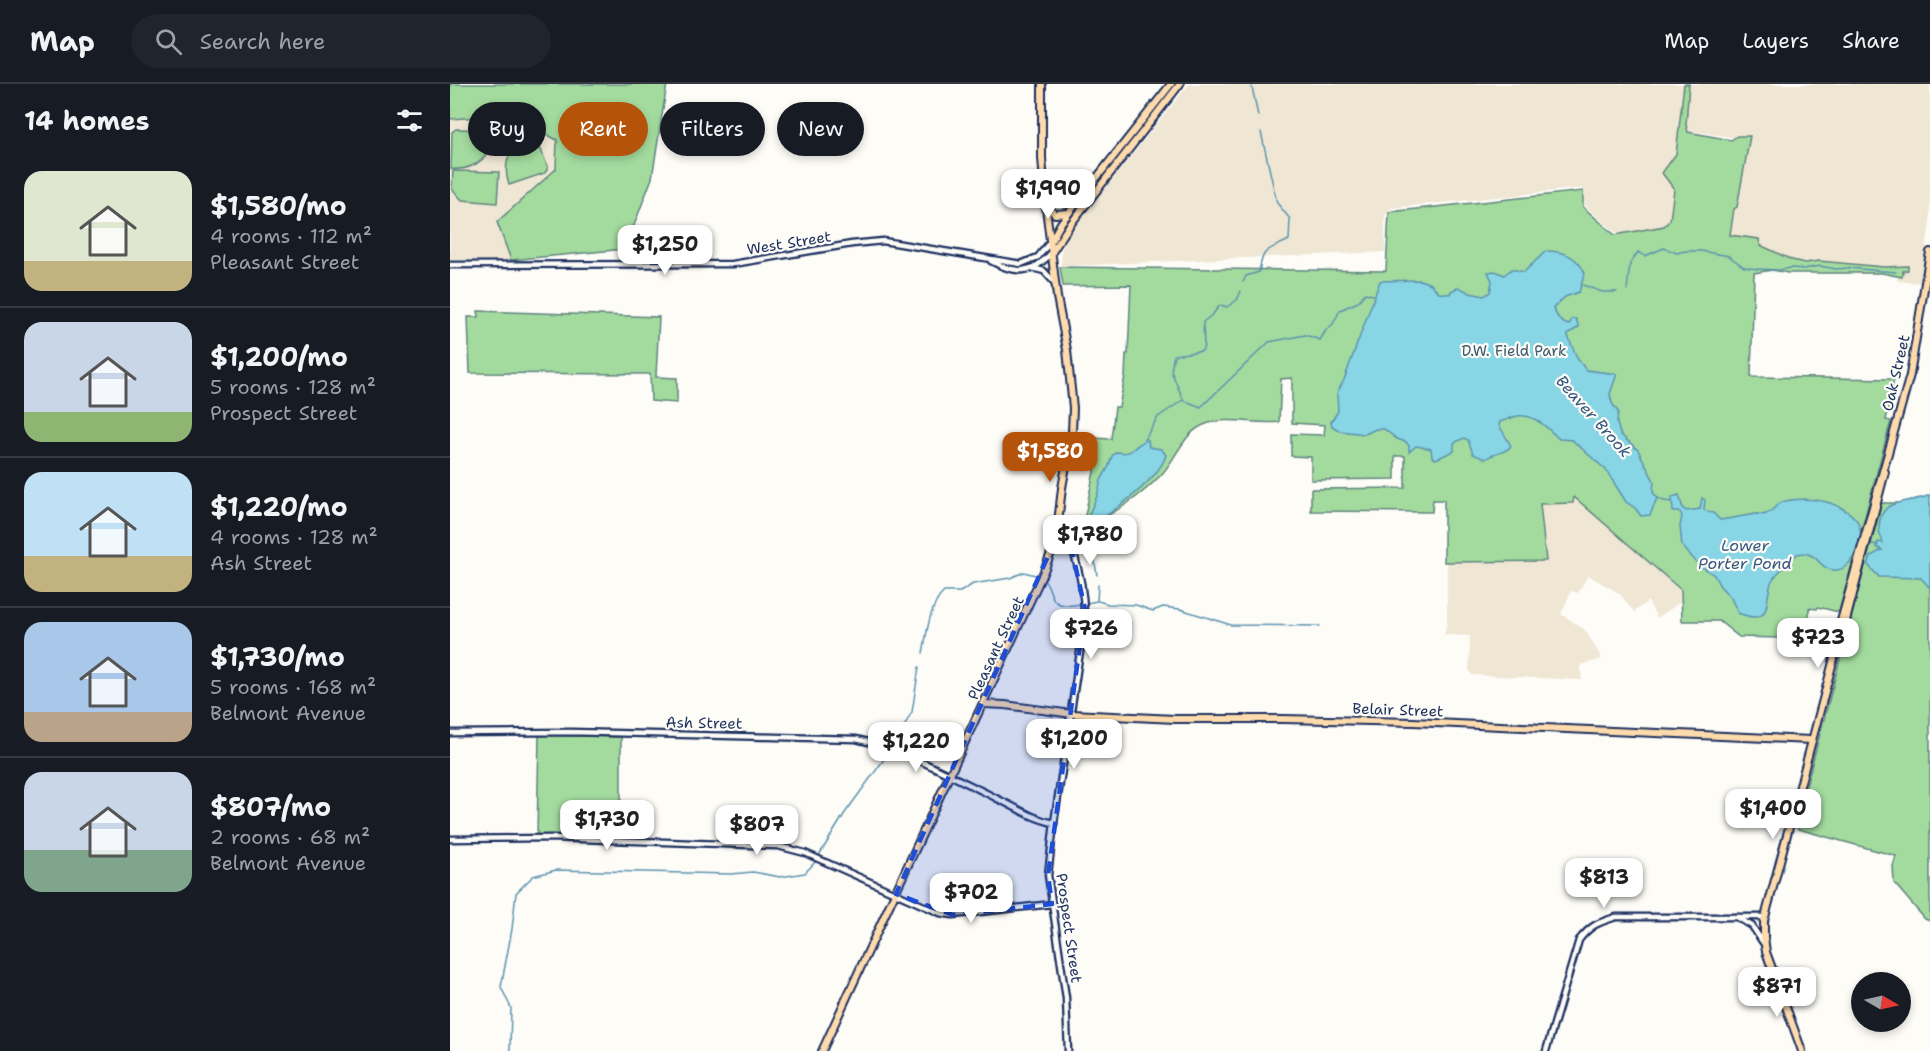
<!DOCTYPE html>
<meta charset="utf-8">
<style>
:root{--surface:#171b24;--page:#20242c;--text:#f1f3f6;--muted:#9ea1a6;--line:#363941;--accent:#b45309}
body{margin:0;font-family:"Shantell Sans",sans-serif;background:var(--page);color:var(--text);height:100vh;display:flex;flex-direction:column;font-size:22px;white-space:nowrap}
*{box-sizing:border-box;margin:0}
p{font-size:20px;color:var(--muted)}
.icon{flex:none;width:33px;height:33px;fill:none;stroke:currentColor;stroke-width:2;stroke-linecap:round;stroke-linejoin:round}
.map{position:relative;flex:1;overflow:hidden}
.drawer{display:flex;flex-direction:column;background:var(--surface);width:450px}
.drawer>*{flex:none}
.hud{position:absolute;left:18px;top:18px;width:570px;height:54px;display:flex;gap:12px}
.needle{width:39px;rotate:99deg}
.tools{position:absolute;left:1401px;top:888px;display:grid;gap:12px}
.tools a{display:grid;place-items:center;width:60px;height:60px;border-radius:50%;background:var(--surface);box-shadow:0 3px 9px #0003;font-size:30px}
.price{position:absolute;translate:-50% -51px;padding:0 14px;border-radius:12px;background:#fff;color:#222;font-size:20px;line-height:39px;filter:drop-shadow(0 2px 3px #0008)}
.price::after{content:'';position:absolute;left:50%;top:36px;width:18px;height:14px;margin-left:-9px;background:inherit;clip-path:polygon(0 0,100% 0,50% 100%)}
.price.active{background:var(--accent);color:#fff}
ul{padding:0;list-style:none}
li{display:flex;align-items:center;gap:18px;height:150px;padding:0 24px}
li+li{border-top:2px solid var(--line)}
li span{display:grid;place-items:center;flex:none;width:168px;height:120px;border-radius:18px;color:#555}
li>.icon{margin-inline-start:auto}
span .icon{width:72px;height:72px;fill:#fffc;stroke-width:1}
li b{font-size:26px}
h2{display:flex;justify-content:space-between;align-items:center;height:72px;padding:0 24px;font-size:26px}
.chip{padding:0 21px;border-radius:27px;background:var(--surface);box-shadow:0 3px 9px #0003;font-size:21px;line-height:54px}
.chip.active{background:var(--accent);color:#fff}
header{display:flex;align-items:center;gap:36px;box-sizing:border-box;height:84px;padding:0 30px;background:var(--surface);border-bottom:2px solid var(--line)}
header strong{font-size:28px}
nav{display:flex;gap:33px;margin-inline-start:auto;font-size:21px}
.search{width:420px;height:54px;background:var(--page);display:flex;align-items:center;gap:15px;box-sizing:border-box;padding:0 21px;border-radius:33px;color:var(--muted);font-size:22px}
main{display:flex;flex:1;min-height:0}
.map>svg:first-child{display:block}
.built{fill:#efe6d4}
.green{fill:#a3da9e;stroke:#5f847e;stroke-width:1.5}
.water{fill:#87d5e5;stroke:#5c93af;stroke-width:1.5}
.lines{fill:none;stroke-linecap:round;stroke-linejoin:round}
.stream{stroke:#5c93af;stroke-width:1.5}
.minor-casing{stroke:#1b2f5e;stroke-width:9}
.major-casing{stroke:#1b2f5e;stroke-width:10}
.minor{stroke:#fdfcf7;stroke-width:4.5}
.major{stroke:#fedbac;stroke-width:6}
.marked{fill:#1d4ed8;fill-opacity:0.2;stroke:#1d4ed8;stroke-width:4.5;stroke-dasharray:12 8;stroke-linejoin:round}
.labels{text-anchor:middle;stroke-width:4.5;stroke-linejoin:round;paint-order:stroke}
.street-label{font-size:15px;fill:#1b2f5e;stroke:#fdfcf7}
.park-label{font-size:15px;fill:#3d5a6e;stroke:#fdfcf7}
.water-label{font-size:16px;font-style:italic;fill:#365880;stroke:#fdfcf7}
</style>
<header>
<strong>Map</strong>
<div class="search"><svg class="icon" aria-label="search" viewBox="0 0 24 24"><circle cx="10" cy="10" r="6"/><path d="M15 15l6 6"/></svg>Search here</div>
<nav><a>Map</a><a>Layers</a><a>Share</a></nav>
</header>
<main>
<section class="drawer">
<h2>14 homes<svg class="icon" aria-label="filters" viewBox="0 0 24 24"><path d="M4 7h16M4 17h16"/><circle cx="9" cy="7" r="2"/><circle cx="15" cy="17" r="2"/></svg></h2>
<ul>
<li><span style="background:linear-gradient(#dfe7d0 75%,#c2b280 0)"><svg class="icon" aria-label="home" viewBox="0 0 24 24"><path d="M3 11l9-7 9 7M6 9v11h12V9"/></svg></span><div><b>$1,580/mo</b><p>4 rooms · 112 m²</p><p>Pleasant Street</p></div></li>
<li><span style="background:linear-gradient(#c9d6e8 75%,#8fb573 0)"><svg class="icon" aria-label="home" viewBox="0 0 24 24"><path d="M3 11l9-7 9 7M6 9v11h12V9"/></svg></span><div><b>$1,200/mo</b><p>5 rooms · 128 m²</p><p>Prospect Street</p></div></li>
<li><span style="background:linear-gradient(#bfe0f5 70%,#c2b280 0)"><svg class="icon" aria-label="home" viewBox="0 0 24 24"><path d="M3 11l9-7 9 7M6 9v11h12V9"/></svg></span><div><b>$1,220/mo</b><p>4 rooms · 128 m²</p><p>Ash Street</p></div></li>
<li><span style="background:linear-gradient(#a9c7e8 75%,#b9a48a 0)"><svg class="icon" aria-label="home" viewBox="0 0 24 24"><path d="M3 11l9-7 9 7M6 9v11h12V9"/></svg></span><div><b>$1,730/mo</b><p>5 rooms · 168 m²</p><p>Belmont Avenue</p></div></li>
<li><span style="background:linear-gradient(#c9d6e8 65%,#7fa58c 0)"><svg class="icon" aria-label="home" viewBox="0 0 24 24"><path d="M3 11l9-7 9 7M6 9v11h12V9"/></svg></span><div><b>$807/mo</b><p>2 rooms · 68 m²</p><p>Belmont Avenue</p></div></li>
</ul>
</section>
<div class="map">
<svg width="1480" height="967" viewBox="0 0 1480 967">
<rect width="100%" height="100%" fill="#fdfcf7"/>
<filter id="ink" filterUnits="userSpaceOnUse"><feTurbulence type="fractalNoise" baseFrequency=".0167" numOctaves="2"/><feDisplacementMap in="SourceGraphic" scale="12" xChannelSelector="R" yChannelSelector="G"/><feConvolveMatrix kernelMatrix="1 2 1 2 8 2 1 2 1" color-interpolation-filters="sRGB"/></filter>
<g filter="url(#ink)">
<!-- built -->
<g class="built">
<polygon points="739,0 1480,0 1480,138 1471,199 1447,197 1448,193 1452,193 1434,184 1337,176 1279,153 1296,55 1233,46 1220,154 1166,149 1135,122 1133,104 942,124 935,132 935,168 611,182 612,164 619,149"/>
<polygon points="62,31 107,56 106,85 47,138 61,176 0,176 0,35"/>
<polygon points="1123,413 1231,507 1232,517 1207,534 1198,517 1184,528 1170,510 1138,491 1128,509 1121,507 1111,530 1135,546 1152,575 1130,581 1132,596 1022,591 1019,586 1020,552 994,551 997,539 997,478 1096,477 1090,419 1123,419"/>
</g>
<!-- green -->
<g class="green">
<polygon points="0,0 217,0 202,94 175,165 61,176 47,138 106,85 107,56 62,31 0,35"/>
<path d="M1234,0h5l-3,41 2,7 43,8 6,-4h13l-13,71 -3,2 -4,26 29,4 1,6 32,15 13,3 14,-2 65,6 24,-1v4l-5,1 -1,6 -20,-4h-94l-16,-3 -18,3 -3,104 143,2 -8,41 5,1 -52,191 -21,-5 -1,2 -8,-1v15l3,6 21,5 -4,18 -48,-14 -42,-1 -20,-16h-37l-1,-31 -107,-93 -1,6 -33,1 6,57 -102,1v-62h-11l-1,12 -121,-1v-22l94,-1v-32h-10v23l-84,1v-23l-20,-1v-22l33,1 1,-10 -33,-2v-45l-11,1 -2,43c-23,3 -51,-6 -73,2 -23,8 -29,34 -45,51 -21,22 -52,43 -80,53v-7l3,-1 13,-63 -25,-4 3,-16 36,2 4,-32h4l6,-31 1,-22h2l3,-69 -68,1 -3,-19 326,4 3,-59 194,-21v16l32,28 49,-9 6,-6 4,-31 -12,-16 14,-19z"/>
<path d="M6,45l38,1c0,25 -18,41 -43,39l1,-37z"/>
<path d="M85,50l13,34 -3,5 -36,12c-8,-23 3,-45 26,-51z"/>
<polygon points="3,87 49,88 47,119 12,116 2,105"/>
<polygon points="28,227 209,233 206,293 227,294 227,319 201,317 200,290 20,289 18,233 29,233"/>
<polygon points="1432,419 1480,419 1480,837 1475,835 1444,799 1443,782 1446,772 1348,745 1345,743"/>
<polygon points="89,651 171,653 171,752 87,751"/>
</g>
<!-- water -->
<g class="water">
<path d="M1096,167c18,0 31,5 39,22l-6,19 -14,5 -12,11c4,8 7,15 16,17l3,-6h4l3,8 -11,7v2l9,22 9,12 31,4 -7,20 2,9 6,9 -1,11 3,11 18,16 16,31 -1,11 4,6 -7,17 -9,1 -6,-8 -9,-6 -20,-32 -34,-30 -13,-1c-11,-11 -28,-28 -45,-22 -5,2 -9,3 -14,5l-1,3 12,21c-6,8 -18,7 -26,13l-12,-5 -5,-14 -4,-2 -10,5v8l-18,8 -4,-2 -1,-8 -15,-3 -7,6v-6l-3,-4 -9,-3 -13,-10h-8l-11,5 -25,-3 -8,-5 -1,-4 7,-11 -1,-18 7,-13 36,-99 40,-1 11,4 8,9 11,1 1,-3 8,-4 11,6 14,3 6,-4 2,-11 -4,-9 7,-1 9,4 8,-6 12,3z"/>
<path d="M698,356l1,7 12,2 5,6c-7,25 -56,60 -79,72l-2,-4 12,-27 4,-16 7,-12 4,-12 4,-4c20,4 17,-9 32,-12z"/>
<path d="M1229,411l4,14 4,2 13,-2 2,-11 3,2 -1,10 9,3 7,7c12,-1 26,-5 37,-6 6,0 3,2 9,0 6,-2 9,-8 14,-11 13,-6 37,-4 50,0 10,3 26,12 29,22 5,14 -6,43 -22,45 -19,2 -18,-21 -40,-16 -6,7 -24,21 -26,29 -7,20 2,44 -33,30l-7,-15 -11,-12 -6,-11 -15,-10 -17,-19 -2,-20 2,-10 -2,-4h-7l-1,-15z"/>
<path d="M1480,411v93l-9,-10 -42,-1 -11,-12 3,-9 11,-6 -6,-3 2,-5 5,1c-1,-5 -4,-9 -4,-14 0,-34 30,-24 51,-34z"/>
</g>
<g class="lines">
<!-- stream -->
<g class="stream">
<polyline points="802,3 808,32"/>
<path d="M793,198l3,-6 13,-4c4,-25 8,-21 30,-32l1,-21 -13,-16 -16,-71"/>
<polyline points="1133,201 1152,208 1167,208"/>
<polyline points="1177,206 1180,180 1188,168 1195,172 1214,164 1227,169 1235,167 1251,167 1279,172 1294,183 1307,185 1329,186 1341,184 1354,185 1370,182 1386,185 1398,184 1446,188"/>
<polyline points="733,315 721,287 724,271 752,267 754,262 753,238 763,230 770,221 777,223 787,216 791,207"/>
<polyline points="694,356 708,333 733,316 751,323 819,258 855,251 870,256 876,246 883,240 890,226 908,218 915,209 923,211"/>
<polyline points="1206,413 1214,417 1222,418"/>
<polyline points="640,450 647,491"/>
<polyline points="1422,460 1428,461"/>
<path d="M593,495c7,5 6,14 11,21 8,10 33,3 43,1l1,-16"/>
<polyline points="648,517 658,520 686,521 703,527 713,523 730,525 781,541 870,542"/>
<path d="M473,569c4,-20 6,-47 21,-61h16l13,-8 37,-6 14,-6 15,4"/>
<polyline points="442,664 462,628 469,583"/>
<polyline points="368,773 395,729 440,667"/>
<polyline points="60,967 61,924 51,903 62,845 66,809 83,792 106,786 281,790 303,788 330,793 355,789 366,777"/>
</g>
<!-- minor casing -->
<g class="minor-casing">
<g id="minor">
<path d="M541,177c24,13 42,14 61,-9"/>
<polyline points="0,181 283,180 402,160 433,157 571,180 588,173 600,158"/>
<polyline points="582,184 594,187 604,198"/>
<path d="M608,450l11,3c10,32 18,61 14,95l-29,191 -6,52 18,123 2,53"/>
<path d="M0,649l121,-1 285,7c47,10 95,37 138,58 19,9 39,22 60,26"/>
<polyline points="0,755 102,754 328,762 355,769 490,829 503,831 602,820"/>
<polyline points="1287,833 1302,842 1314,860"/>
<path d="M1096,967l33,-111c12,-15 18,-17 37,-23h148"/>
</g>
</g>
<!-- major casing -->
<g class="major-casing">
<g id="major">
<polyline points="596,122 605,130 618,129"/>
<polyline points="601,157 611,139 721,0"/>
<polyline points="602,168 619,142 730,0"/>
<polyline points="1388,559 1392,552 1435,388"/>
<polyline points="533,620 555,621 622,630 725,635 834,635 963,638 1362,656"/>
<polyline points="372,967 594,487 606,456 612,404 622,348 623,324 617,266 607,213 596,124 592,74 592,0"/>
<polyline points="1352,967 1316,868 1314,853 1314,837 1388,559 1387,551 1460,291 1480,168"/>
</g>
</g>
<!-- minor -->
<use href="#minor" class="minor"/>
<!-- major -->
<use href="#major" class="major"/>
</g>
</g>
<!-- marked area -->
<path class="marked" d="M608,450l11,3 16,72 -37,266 4,29 -99,11 -57,-21z"/>
<g class="labels">
<!-- street labels -->
<g class="street-label">
<text transform="translate(339 159) rotate(-9)" y="5">West Street</text>
<text transform="translate(1446 289) rotate(-77)" y="5">Oak Street</text>
<text transform="translate(546 564) rotate(-65)" y="5">Pleasant Street</text>
<text transform="translate(948 626) rotate(2)" y="5">Belair Street</text>
<text transform="translate(254 639) rotate(1)" y="5">Ash Street</text>
<text transform="translate(619 844) rotate(82)" y="5">Prospect Street</text>
</g>
<!-- park labels -->
<g class="park-label">
<text x="1064" y="272">D.W. Field Park</text>
</g>
<!-- water labels -->
<g class="water-label">
<text transform="translate(1144 332) rotate(48)" y="6">Beaver Brook</text>
<text x="1295" y="467">Lower<tspan x="1295" dy="18">Porter Pond</tspan></text>
</g>
</g>
</svg>
<div class="tools">
<a><svg class="needle" viewBox="-14 -14 28 28"><path d="M0-13l5 13h-10z" fill="#e53935"/><path d="M0 13l5-13h-10z" fill="#9ea1a6"/></svg></a>
</div>
<b class="price" style="left:598px;top:136px">$1,990</b>
<b class="price" style="left:215px;top:192px">$1,250</b>
<b class="price active" style="left:600px;top:399px">$1,580</b>
<b class="price" style="left:640px;top:482px">$1,780</b>
<b class="price" style="left:641px;top:576px">$726</b>
<b class="price" style="left:1368px;top:585px">$723</b>
<b class="price" style="left:624px;top:686px">$1,200</b>
<b class="price" style="left:466px;top:689px">$1,220</b>
<b class="price" style="left:1323px;top:756px">$1,400</b>
<b class="price" style="left:157px;top:767px">$1,730</b>
<b class="price" style="left:307px;top:772px">$807</b>
<b class="price" style="left:1154px;top:825px">$813</b>
<b class="price" style="left:521px;top:840px">$702</b>
<b class="price" style="left:1327px;top:934px">$871</b>
<div class="hud">
<a class="chip">Buy</a>
<a class="chip active">Rent</a>
<a class="chip">Filters</a>
<a class="chip">New</a>
</div>
</div>
</main>
